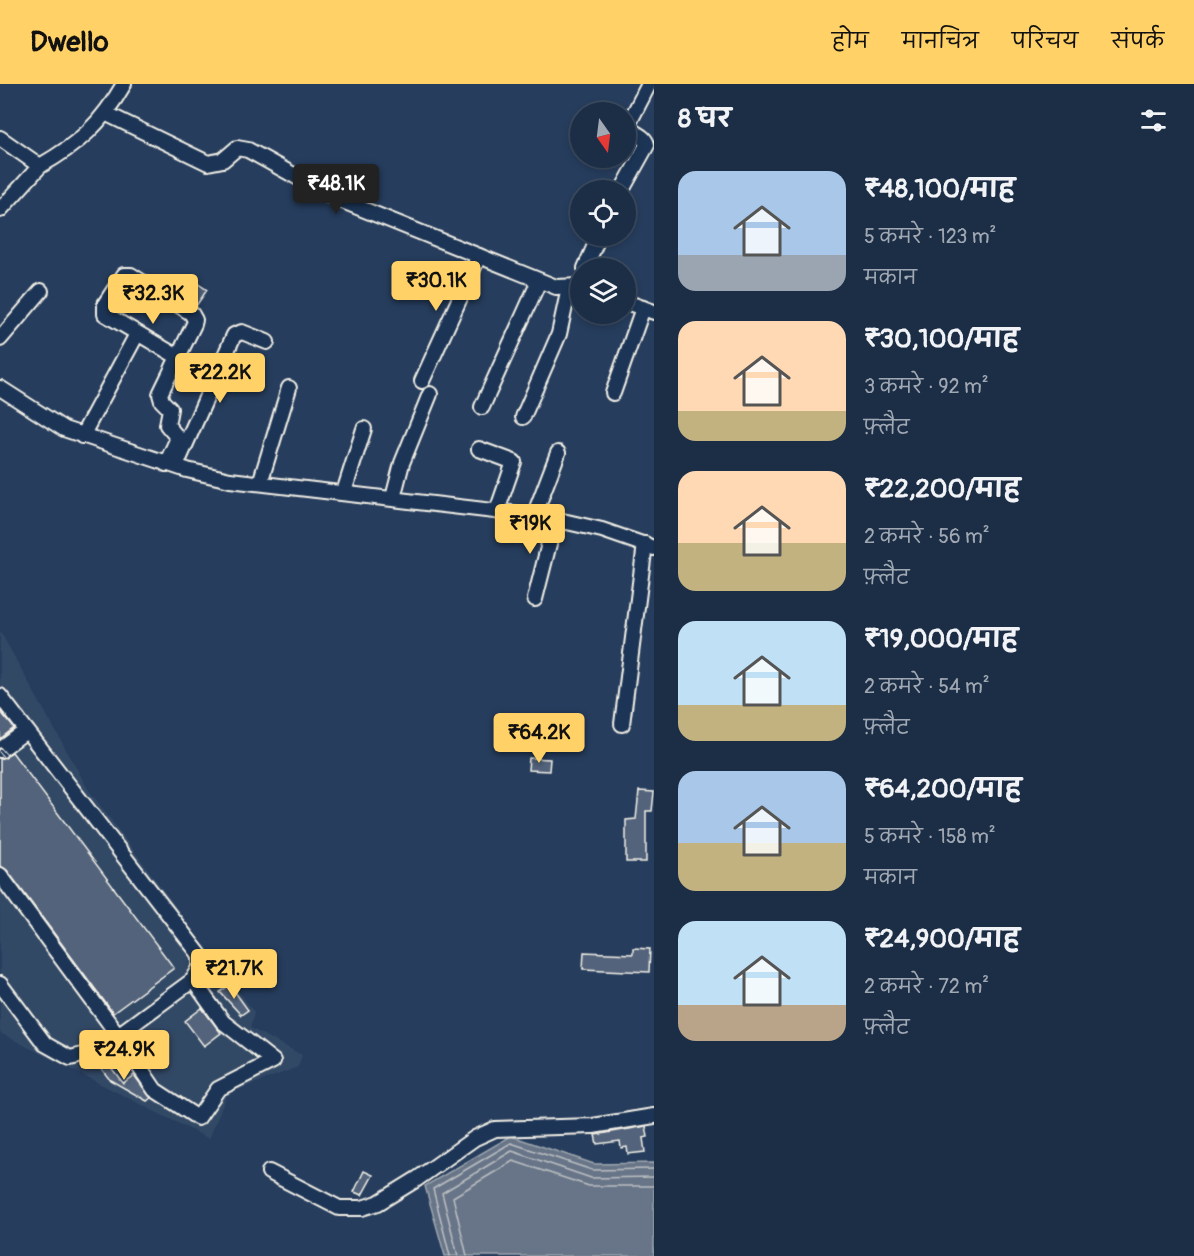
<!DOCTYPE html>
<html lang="hi">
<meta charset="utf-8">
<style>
:root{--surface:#1c2e46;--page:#293a51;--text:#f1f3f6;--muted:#a0a8b3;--line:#3a4a5f;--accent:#ffd166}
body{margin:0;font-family:Pangolin,"Playpen Sans Deva",sans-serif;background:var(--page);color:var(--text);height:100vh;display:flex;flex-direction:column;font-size:22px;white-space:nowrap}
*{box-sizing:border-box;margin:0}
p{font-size:20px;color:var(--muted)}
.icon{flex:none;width:33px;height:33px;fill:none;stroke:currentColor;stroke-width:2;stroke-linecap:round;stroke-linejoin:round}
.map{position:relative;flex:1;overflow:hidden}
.details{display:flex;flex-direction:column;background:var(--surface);width:540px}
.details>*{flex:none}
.needle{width:39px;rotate:166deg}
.fabs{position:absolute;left:570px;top:18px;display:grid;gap:12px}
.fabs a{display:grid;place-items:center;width:66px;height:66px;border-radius:50%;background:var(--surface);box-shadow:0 3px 9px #0003,0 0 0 2px var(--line);font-size:30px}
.price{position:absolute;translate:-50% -51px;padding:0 14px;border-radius:6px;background:var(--accent);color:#111;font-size:20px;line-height:39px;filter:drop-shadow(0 2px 3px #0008)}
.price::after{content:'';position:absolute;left:50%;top:36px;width:18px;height:14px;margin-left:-9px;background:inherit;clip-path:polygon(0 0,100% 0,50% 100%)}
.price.active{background:#222;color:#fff}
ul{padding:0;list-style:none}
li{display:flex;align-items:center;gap:18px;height:150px;padding:0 24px}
li span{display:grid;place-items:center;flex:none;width:168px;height:120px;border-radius:18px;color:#555}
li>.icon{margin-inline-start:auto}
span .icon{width:72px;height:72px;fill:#fffc;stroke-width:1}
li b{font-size:26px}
h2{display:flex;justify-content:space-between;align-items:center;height:72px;padding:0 24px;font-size:26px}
header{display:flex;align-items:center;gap:36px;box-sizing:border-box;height:84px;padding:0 30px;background:var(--accent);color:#111}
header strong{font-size:28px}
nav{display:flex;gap:33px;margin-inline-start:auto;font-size:21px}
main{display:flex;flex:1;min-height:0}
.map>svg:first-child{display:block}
.built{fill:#334966}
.water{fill:#677588;stroke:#9fa7ae;stroke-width:1.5}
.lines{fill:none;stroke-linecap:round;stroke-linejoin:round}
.shore{stroke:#bcbfc2;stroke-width:1.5}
.building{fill:#52647b;stroke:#f4f1e8;stroke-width:1.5}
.minor-casing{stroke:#f4f1e8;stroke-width:18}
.minor{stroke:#1d3557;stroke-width:14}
.rail-casing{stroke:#f4f1e8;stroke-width:5}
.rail{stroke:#1d3557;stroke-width:3;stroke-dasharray:9;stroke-linecap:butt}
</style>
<header>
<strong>Dwello</strong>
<nav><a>होम</a><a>मानचित्र</a><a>परिचय</a><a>संपर्क</a></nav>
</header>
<main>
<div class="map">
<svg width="654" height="1172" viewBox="0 0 654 1172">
<rect width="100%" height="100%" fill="#263d5d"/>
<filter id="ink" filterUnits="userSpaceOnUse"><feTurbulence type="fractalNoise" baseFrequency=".0167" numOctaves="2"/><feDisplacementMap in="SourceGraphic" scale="12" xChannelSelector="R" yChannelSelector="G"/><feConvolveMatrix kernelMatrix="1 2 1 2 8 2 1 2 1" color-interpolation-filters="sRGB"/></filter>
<g filter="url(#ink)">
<!-- built -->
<polygon class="built" points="0,547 88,705 254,928 250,944 302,971 298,983 227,1010 209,1055 0,949"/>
<!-- water -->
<polygon class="water" points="511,1052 594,1080 654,1079 654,1172 445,1172 425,1102"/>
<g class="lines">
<!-- shore -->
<g class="shore">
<polyline points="450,1172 433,1105 511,1059 592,1086 654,1085"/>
<polyline points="458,1172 442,1109 512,1067 591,1094 654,1093"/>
<polyline points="467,1172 453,1113 513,1077 589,1102 654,1102"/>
</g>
</g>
<!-- building -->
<g class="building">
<polygon points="197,199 207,206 196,222 186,215"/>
<polygon points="0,627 14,644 0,655"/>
<polygon points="514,637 530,639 529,648 513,646"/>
<polygon points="12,668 174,884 113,929 7,786 0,782 0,675"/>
<polygon points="529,674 550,675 549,687 528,686"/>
<polygon points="639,707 654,708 652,727 646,727 646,778 626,778 626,736 636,735"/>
<polygon points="633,864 650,865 649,888 583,885 584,868 633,870"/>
<polygon points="230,901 248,926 241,931 220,908"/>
<polygon points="202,924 221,949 204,962 185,937"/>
<polygon points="103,973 123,999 134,991 151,1014 147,1017 110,996 96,978"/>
<polygon points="646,1042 648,1053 643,1054 645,1068 628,1070 627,1063 621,1064 620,1057 597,1060 595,1051"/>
<polygon points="364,1087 373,1091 362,1111 354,1108"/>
</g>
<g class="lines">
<!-- minor casing -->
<g class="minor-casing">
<g id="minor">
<polyline points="107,30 208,79 223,76 237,64 248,66 335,114 556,203 580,202"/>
<polyline points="0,54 40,82 0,126"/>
<path d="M40,82c40,-23 61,-42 84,-82"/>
<path d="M622,106l25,-45c-2,-11 -16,-11 -19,-20l21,-41"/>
<polyline points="585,184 599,152"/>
<polyline points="626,218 654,228"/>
<polyline points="0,255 41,207"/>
<polyline points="422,297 479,172"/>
<polyline points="0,304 64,345 187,386 230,396 545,433 602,446 654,464"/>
<polyline points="613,309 643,224"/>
<polyline points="482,323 539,197"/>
<polyline points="523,333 559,250 569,204"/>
<polyline points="82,352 137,250"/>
<polyline points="479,365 514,378 497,427"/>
<polyline points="180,373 234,251 242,248 267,258"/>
<polyline points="166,380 178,354 167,341 170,325 162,317 160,310 194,240 195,236 191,229 131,191 124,191 105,220 105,230 178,273"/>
<polyline points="260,399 289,304"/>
<polyline points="344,408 364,345"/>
<polyline points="393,414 402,379 430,310"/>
<polyline points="534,432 558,369"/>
<polyline points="535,515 555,436"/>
<polyline points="0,612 200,871 200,884 193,896 95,968 70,974 45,960 0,900"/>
<polyline points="622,640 645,460"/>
<polyline points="0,666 26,647"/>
<polyline points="0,791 118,951 155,1006 198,1034 218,1005 273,977 223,938 193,896"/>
<polyline points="269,1088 339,1124 362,1124 378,1119 417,1095 475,1054 495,1045 593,1042 654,1032"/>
</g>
</g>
<!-- minor -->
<use href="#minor" class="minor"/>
<!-- rail casing -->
<g class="rail-casing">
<polyline id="rail" points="0,666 5,672"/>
</g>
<!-- rail -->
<use href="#rail" class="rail"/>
</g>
</g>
</svg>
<div class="fabs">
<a><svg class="needle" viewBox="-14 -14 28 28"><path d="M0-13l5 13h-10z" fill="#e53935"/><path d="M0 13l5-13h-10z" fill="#a0a8b3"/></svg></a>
<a><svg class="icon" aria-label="locate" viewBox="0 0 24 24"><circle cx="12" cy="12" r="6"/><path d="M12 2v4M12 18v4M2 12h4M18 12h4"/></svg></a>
<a><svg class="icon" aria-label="layers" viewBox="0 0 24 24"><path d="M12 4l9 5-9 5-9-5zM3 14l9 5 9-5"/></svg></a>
</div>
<b class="price active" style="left:336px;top:131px">₹48.1K</b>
<b class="price" style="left:436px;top:228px">₹30.1K</b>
<b class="price" style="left:153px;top:241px">₹32.3K</b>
<b class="price" style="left:220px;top:320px">₹22.2K</b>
<b class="price" style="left:530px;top:471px">₹19K</b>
<b class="price" style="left:539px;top:680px">₹64.2K</b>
<b class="price" style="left:234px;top:916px">₹21.7K</b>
<b class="price" style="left:124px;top:997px">₹24.9K</b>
</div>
<section class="details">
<h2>8 घर<svg class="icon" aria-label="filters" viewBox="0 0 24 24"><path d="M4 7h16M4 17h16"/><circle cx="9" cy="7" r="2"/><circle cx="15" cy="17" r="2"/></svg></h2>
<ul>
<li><span style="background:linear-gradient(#a9c7e8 70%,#9aa5b1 0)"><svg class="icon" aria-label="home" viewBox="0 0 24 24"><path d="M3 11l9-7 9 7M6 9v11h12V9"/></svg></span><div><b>₹48,100/माह</b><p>5 कमरे · 123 m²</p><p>मकान</p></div></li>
<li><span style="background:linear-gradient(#ffd9b3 75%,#c2b280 0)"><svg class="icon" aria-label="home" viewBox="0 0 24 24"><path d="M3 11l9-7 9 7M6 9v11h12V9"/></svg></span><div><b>₹30,100/माह</b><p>3 कमरे · 92 m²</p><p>फ़्लैट</p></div></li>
<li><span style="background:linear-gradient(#ffd9b3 60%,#c2b280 0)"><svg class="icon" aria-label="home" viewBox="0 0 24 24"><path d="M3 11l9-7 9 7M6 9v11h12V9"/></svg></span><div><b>₹22,200/माह</b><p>2 कमरे · 56 m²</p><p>फ़्लैट</p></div></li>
<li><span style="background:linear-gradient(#bfe0f5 70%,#c2b280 0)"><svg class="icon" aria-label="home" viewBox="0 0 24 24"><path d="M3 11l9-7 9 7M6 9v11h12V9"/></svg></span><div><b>₹19,000/माह</b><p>2 कमरे · 54 m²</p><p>फ़्लैट</p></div></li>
<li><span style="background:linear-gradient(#a9c7e8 60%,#c2b280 0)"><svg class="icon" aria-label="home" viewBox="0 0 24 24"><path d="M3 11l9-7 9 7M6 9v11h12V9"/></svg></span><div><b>₹64,200/माह</b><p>5 कमरे · 158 m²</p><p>मकान</p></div></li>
<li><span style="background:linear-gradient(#bfe0f5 70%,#b9a48a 0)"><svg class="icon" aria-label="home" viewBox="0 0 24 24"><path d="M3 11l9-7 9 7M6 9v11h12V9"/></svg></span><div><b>₹24,900/माह</b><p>2 कमरे · 72 m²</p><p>फ़्लैट</p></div></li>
</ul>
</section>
</main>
